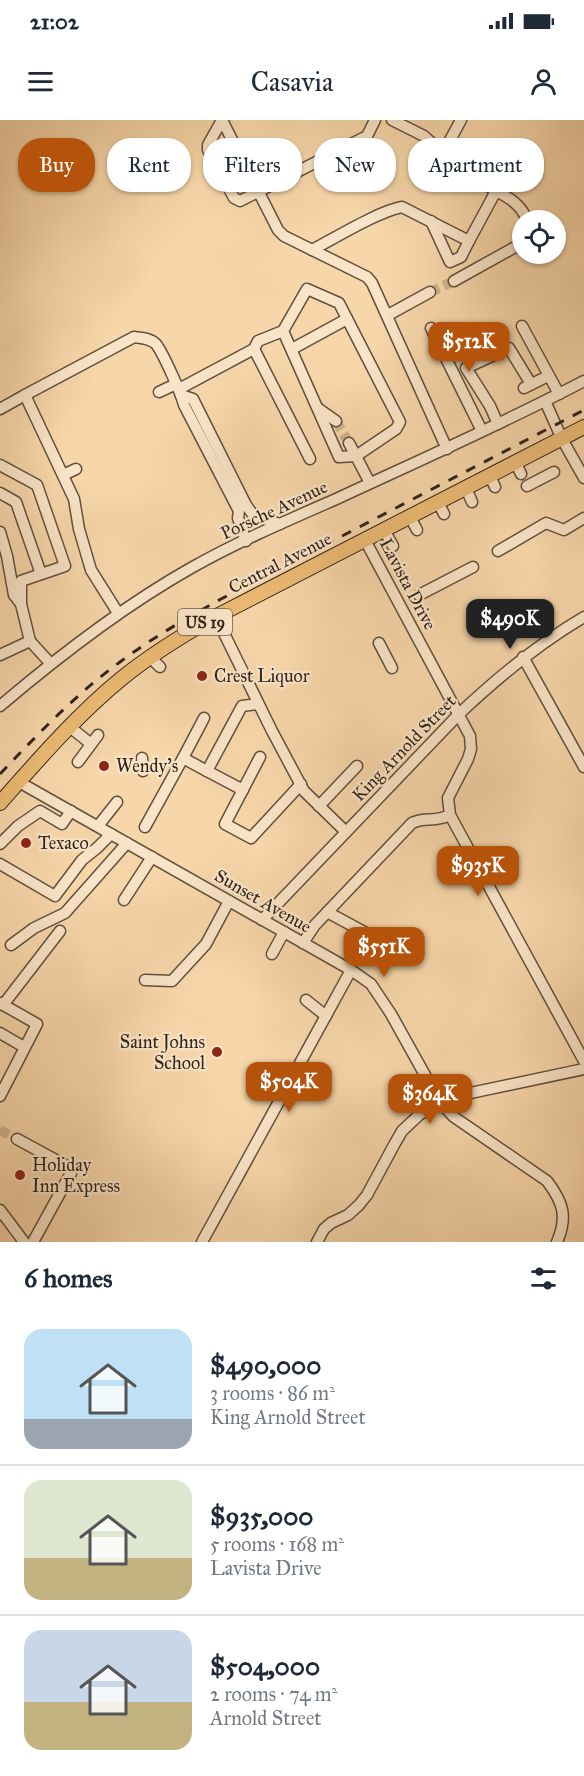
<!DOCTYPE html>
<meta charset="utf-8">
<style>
:root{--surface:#fff;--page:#f6f6f7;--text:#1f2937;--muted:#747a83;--line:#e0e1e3;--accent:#b45309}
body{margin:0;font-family:"IM FELL Great Primer",serif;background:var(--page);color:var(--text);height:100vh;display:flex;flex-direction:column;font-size:22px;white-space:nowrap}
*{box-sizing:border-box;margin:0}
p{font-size:20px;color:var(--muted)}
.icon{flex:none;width:33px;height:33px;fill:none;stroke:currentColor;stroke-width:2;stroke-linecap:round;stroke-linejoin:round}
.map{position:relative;height:1122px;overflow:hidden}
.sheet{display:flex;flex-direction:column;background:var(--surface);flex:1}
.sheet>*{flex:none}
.guide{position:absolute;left:18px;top:18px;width:549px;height:54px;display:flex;gap:12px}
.buttons{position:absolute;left:512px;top:90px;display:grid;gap:12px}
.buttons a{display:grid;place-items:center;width:54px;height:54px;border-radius:50%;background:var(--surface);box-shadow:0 2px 4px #0004;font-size:30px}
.price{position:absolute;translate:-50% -51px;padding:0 14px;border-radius:12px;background:var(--accent);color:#fff;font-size:20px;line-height:39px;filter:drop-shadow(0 2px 3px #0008)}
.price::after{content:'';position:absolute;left:50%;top:36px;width:18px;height:14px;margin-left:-9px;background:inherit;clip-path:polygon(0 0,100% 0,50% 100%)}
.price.active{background:#222;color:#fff}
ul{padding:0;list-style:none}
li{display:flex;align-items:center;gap:18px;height:150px;padding:0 24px}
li+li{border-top:2px solid var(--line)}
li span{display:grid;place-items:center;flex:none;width:168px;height:120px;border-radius:18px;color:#555}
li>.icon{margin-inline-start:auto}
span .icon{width:72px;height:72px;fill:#fffc;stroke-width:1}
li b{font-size:26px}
h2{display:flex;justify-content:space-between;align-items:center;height:72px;padding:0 24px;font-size:26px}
.tag{padding:0 21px;border-radius:24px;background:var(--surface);box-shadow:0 2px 4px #0004;font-size:21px;line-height:54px}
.tag.active{background:var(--accent);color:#fff}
.status{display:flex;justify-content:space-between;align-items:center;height:42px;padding:0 30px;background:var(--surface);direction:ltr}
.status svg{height:16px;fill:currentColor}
header{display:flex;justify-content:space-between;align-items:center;height:78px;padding:0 24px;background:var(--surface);font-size:27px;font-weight:600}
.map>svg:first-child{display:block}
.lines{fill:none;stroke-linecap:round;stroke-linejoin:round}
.minor-tunnel{stroke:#cfb28c;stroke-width:10;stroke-dasharray:10 5;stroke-linecap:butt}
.minor-casing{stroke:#614f3e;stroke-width:13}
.major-casing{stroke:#2f221a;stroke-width:16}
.minor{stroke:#fae4c7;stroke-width:10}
.major{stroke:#ecbb74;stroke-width:14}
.rail{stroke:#2f221a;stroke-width:3;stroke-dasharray:10 10;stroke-linecap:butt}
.poi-dot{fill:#8f2418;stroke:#fae4c7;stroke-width:2}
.labels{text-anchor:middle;stroke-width:4.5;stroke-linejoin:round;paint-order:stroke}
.shield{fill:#fae4c7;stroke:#6c5c4e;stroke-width:1.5}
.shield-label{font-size:16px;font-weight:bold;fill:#2f221a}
.street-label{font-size:18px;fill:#2f221a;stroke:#fae4c7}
.poi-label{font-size:18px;fill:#2f221a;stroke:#fae4c7;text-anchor:start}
</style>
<div class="status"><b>21:02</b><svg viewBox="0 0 49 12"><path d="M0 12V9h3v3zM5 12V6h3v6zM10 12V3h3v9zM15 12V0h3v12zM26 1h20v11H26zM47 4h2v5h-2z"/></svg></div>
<header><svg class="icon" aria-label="menu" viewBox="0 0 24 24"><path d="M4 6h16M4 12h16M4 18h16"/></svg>Casavia<svg class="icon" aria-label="person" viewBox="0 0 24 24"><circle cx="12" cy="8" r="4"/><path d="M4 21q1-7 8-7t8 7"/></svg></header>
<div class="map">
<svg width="584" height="1122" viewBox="0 0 584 1122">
<rect width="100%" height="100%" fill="#f7d6a9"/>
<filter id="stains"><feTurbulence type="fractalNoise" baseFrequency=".00333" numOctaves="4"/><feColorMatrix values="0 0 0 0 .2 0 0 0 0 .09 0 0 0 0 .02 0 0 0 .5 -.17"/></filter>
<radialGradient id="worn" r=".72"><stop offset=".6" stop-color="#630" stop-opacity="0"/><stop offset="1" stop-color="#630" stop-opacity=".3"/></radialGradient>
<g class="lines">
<!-- minor-tunnel -->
<g class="minor-tunnel">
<polyline points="430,172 454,161"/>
<polyline points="336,301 349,323"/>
<polyline points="0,1010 17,1019"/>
</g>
<!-- minor casing -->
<g class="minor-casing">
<g id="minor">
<polyline points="222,0 278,110 284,116 367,157 372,163 447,329"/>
<polyline points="222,0 208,25 208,30 234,78 240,81 367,16 375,0"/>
<polyline points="392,0 424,16 443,33 461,0"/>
<path d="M496,71c14,7 25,14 31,29"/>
<polyline points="431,101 450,142 461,137 469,121"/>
<path d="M312,130c23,-12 67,-39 90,-43l67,34 27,-50 -28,-18 -25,-20"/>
<polyline points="454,161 517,126 522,120"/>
<polygon points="307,169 339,183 400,302 396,309 356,336 339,337 283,211"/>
<polyline points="388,195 430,172"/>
<polyline points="522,206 559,274"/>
<polyline points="431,208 482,311"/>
<polyline points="254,229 258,221 283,211"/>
<polyline points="292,229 347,199"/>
<polyline points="524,268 548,256"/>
<polyline points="179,269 254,229 310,339"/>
<polyline points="159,272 176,264"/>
<polyline points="181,275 193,279 246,385 254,396 280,404"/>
<polyline points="545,281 562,319 584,358"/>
<polyline points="0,289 25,275"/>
<polyline points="319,289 336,301"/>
<polyline points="498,304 490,286 466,248 509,228 531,264"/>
<polyline points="349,323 370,363"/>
<polyline points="516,343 521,354"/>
<polyline points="0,345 37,365 65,446 21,461 21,484"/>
<polyline points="63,355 76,349"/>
<polyline points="490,356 495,367"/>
<polyline points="527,366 554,352"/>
<polyline points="466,368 472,382"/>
<polyline points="0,373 16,382 41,454"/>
<polyline points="438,382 444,394"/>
<polyline points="410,397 417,410"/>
<polyline points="384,410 393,426"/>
<polyline points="0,412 7,436 14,475 21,484 30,521 50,543"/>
<polyline points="365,420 470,616 471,629 468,639 448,678 450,695 584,941"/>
<polyline points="498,431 546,403 564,410 584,398"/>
<polyline points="419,475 473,447"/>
<path d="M118,493l-27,-43 -12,-41 -5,-30 -49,-104 109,-58c7,1 16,1 22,7 7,9 25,49 28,61l55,106 -1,7 8,23"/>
<polyline points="216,497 272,611 304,671 346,712"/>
<polyline points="379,523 392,548"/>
<polyline points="0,535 30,521"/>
<polyline points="150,537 160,547"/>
<polyline points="523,537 584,647"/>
<path d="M0,586c60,-51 122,-99 191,-138 46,-26 95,-47 143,-68 84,-39 168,-76 250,-119"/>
<polyline points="70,607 91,624"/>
<polyline points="260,637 225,704 251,718 301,664"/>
<polyline points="142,638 143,651"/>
<polyline points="183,638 204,598"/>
<polyline points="78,642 98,615"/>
<path d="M19,662l332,188 20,14 20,30 49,88 14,15 93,64c16,21 21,36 10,61"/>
<polyline points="243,670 207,651 242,586 258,584"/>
<polyline points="319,686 357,646"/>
<polyline points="98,706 117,682"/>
<polyline points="145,707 183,638 207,651"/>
<polyline points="0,724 18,706 40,691 62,704 71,691"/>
<polyline points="0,744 55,776 82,740 97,728 111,714"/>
<polyline points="124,780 152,737"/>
<polyline points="327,792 366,813"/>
<path d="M262,800l197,-206c39,-37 79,-70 125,-97"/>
<path d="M303,823l12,-18 97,-102c13,-7 22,0 38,-8"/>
<polyline points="11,825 34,808 65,793 127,723"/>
<polyline points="272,834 284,812"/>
<polyline points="145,860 172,861 206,824 229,781"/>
<polyline points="306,880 326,896"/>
<polyline points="0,883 37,904 0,976"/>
<polyline points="3,885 60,811"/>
<polyline points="0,913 24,927"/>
<polyline points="17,1019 63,1044 69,1048 71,1053 33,1122"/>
<polyline points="0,1090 24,1122"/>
<polyline points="202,1122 351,850"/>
<polyline points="317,1122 324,1109 331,1103 348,1095 359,1085 367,1075 394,1025 402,1011 419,995 440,982 461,975 584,949"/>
</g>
</g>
<!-- major casing -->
<g class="major-casing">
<path id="major" d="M0,683c38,-43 77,-88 121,-124 28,-23 58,-41 88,-59l375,-193"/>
</g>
<!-- minor -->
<use href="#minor" class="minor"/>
<!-- major -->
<use href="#major" class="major"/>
<!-- rail -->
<path class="rail" d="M0,654c38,-40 76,-80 120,-112 32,-24 67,-44 101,-63l363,-189"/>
</g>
<!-- markers -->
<g class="poi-dot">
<circle cx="202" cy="556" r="6"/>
<circle cx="104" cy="646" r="6"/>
<circle cx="26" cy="723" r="6"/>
<circle cx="217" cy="932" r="6"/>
<circle cx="20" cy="1055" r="6"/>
</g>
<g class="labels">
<!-- shield labels -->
<rect class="shield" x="178" y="489" width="54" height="26" rx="4.5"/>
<g class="shield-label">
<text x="205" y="508">US 19</text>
</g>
<!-- street labels -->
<g class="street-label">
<text transform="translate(274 390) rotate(-25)" y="6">Porsche Avenue</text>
<text transform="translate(280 443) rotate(-27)" y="6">Central Avenue</text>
<text transform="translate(408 464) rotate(62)" y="6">Lavista Drive</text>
<text transform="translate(404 628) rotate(-46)" y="6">King Arnold Street</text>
<text transform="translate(263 781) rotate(30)" y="6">Sunset Avenue</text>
</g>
<!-- poi labels -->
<g class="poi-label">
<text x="214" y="562">Crest Liquor</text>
<text x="116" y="652">Wendy's</text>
<text x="38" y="729">Texaco</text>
<text x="205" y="928" text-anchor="end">Saint Johns<tspan x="205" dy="21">School</tspan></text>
<text x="32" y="1051">Holiday<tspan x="32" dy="21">Inn Express</tspan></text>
</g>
</g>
<rect width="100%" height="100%" filter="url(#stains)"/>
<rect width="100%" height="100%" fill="url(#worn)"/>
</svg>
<div class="buttons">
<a><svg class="icon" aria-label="locate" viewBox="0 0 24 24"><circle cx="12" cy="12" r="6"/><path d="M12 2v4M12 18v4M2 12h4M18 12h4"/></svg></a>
</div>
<b class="price" style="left:469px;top:253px">$512K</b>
<b class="price active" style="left:510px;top:530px">$490K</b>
<b class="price" style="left:478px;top:777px">$935K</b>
<b class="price" style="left:384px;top:858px">$551K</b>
<b class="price" style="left:289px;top:993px">$504K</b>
<b class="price" style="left:430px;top:1005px">$364K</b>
<div class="guide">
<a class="tag active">Buy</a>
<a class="tag">Rent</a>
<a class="tag">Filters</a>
<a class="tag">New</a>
<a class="tag">Apartment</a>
</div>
</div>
<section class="sheet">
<h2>6 homes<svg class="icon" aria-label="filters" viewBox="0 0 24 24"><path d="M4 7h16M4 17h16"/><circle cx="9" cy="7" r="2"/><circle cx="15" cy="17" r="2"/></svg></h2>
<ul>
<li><span style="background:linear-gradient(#bfe0f5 75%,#9aa5b1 0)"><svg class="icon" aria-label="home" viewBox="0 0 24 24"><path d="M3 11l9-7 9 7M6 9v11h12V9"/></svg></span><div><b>$490,000</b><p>3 rooms · 86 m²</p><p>King Arnold Street</p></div></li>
<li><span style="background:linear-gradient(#dfe7d0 65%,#c2b280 0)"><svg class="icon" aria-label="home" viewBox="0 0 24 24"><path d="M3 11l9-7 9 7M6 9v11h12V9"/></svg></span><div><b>$935,000</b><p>5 rooms · 168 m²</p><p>Lavista Drive</p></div></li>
<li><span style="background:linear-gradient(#c9d6e8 60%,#c2b280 0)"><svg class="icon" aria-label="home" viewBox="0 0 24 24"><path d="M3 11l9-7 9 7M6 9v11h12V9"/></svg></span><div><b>$504,000</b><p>2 rooms · 74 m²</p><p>Arnold Street</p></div></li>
</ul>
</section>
